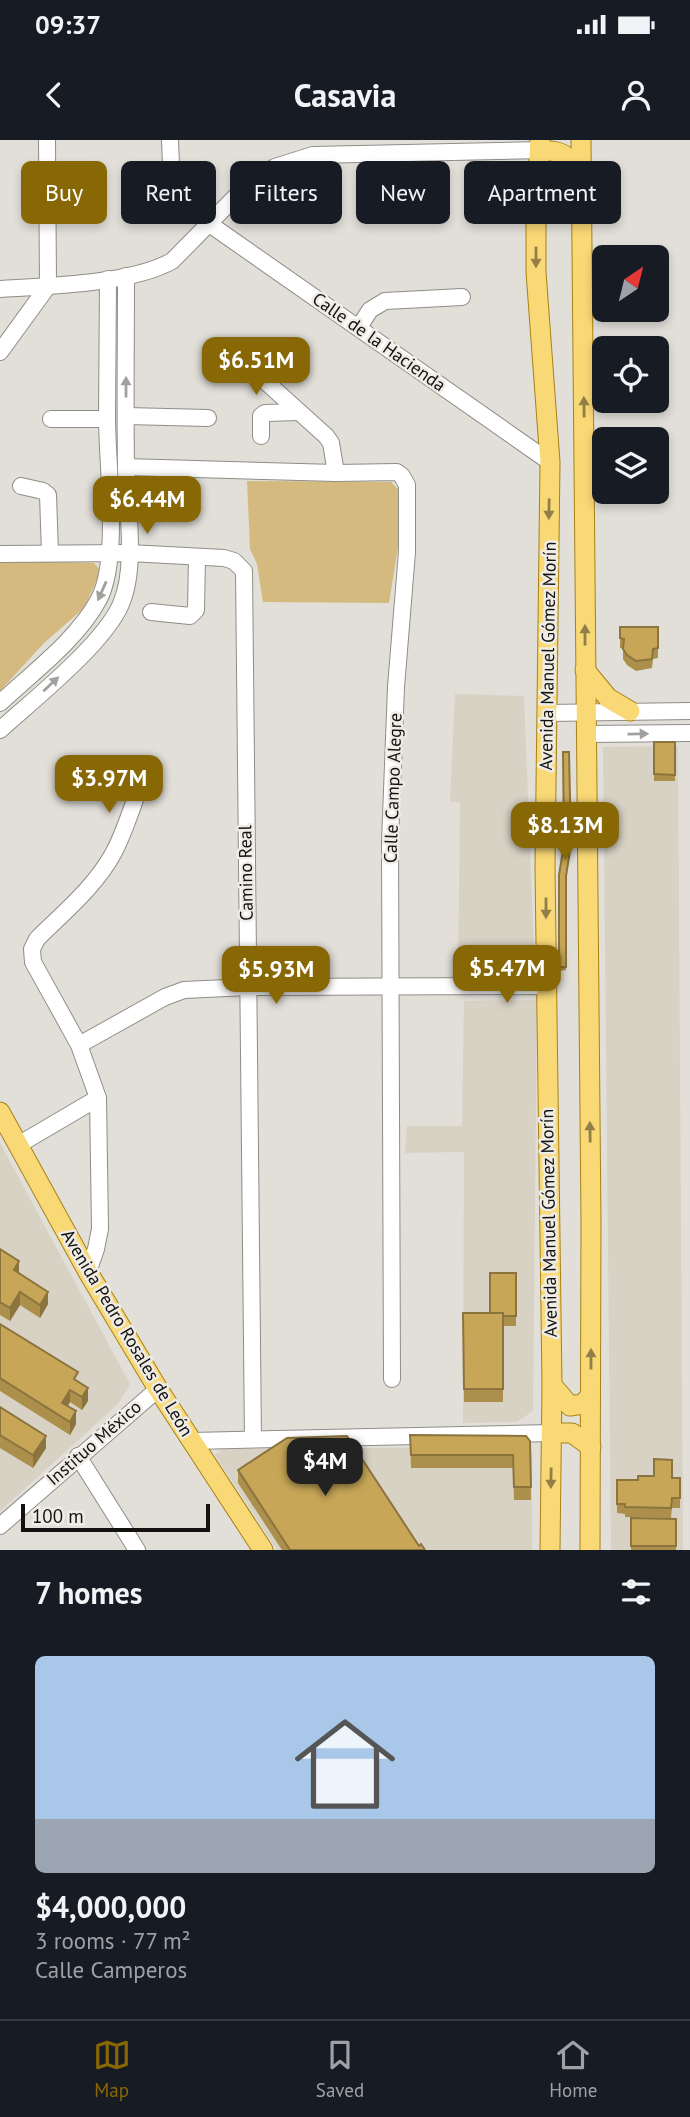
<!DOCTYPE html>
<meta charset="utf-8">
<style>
:root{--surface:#171b24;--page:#20242c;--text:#f1f3f6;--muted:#9ea1a6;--line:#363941;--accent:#886805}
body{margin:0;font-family:"PT Sans",sans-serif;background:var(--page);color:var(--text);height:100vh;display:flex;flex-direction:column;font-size:26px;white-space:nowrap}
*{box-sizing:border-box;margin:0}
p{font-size:23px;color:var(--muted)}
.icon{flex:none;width:38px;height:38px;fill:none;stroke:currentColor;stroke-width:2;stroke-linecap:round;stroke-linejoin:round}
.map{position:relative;height:1410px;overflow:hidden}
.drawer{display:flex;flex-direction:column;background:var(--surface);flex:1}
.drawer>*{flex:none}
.banner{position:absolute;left:21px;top:21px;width:649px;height:63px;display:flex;gap:14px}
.needle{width:46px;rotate:35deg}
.buttons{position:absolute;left:592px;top:105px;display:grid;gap:14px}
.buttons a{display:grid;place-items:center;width:77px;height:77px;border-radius:10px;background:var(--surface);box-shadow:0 4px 10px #0003;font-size:35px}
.scale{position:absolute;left:21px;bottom:18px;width:189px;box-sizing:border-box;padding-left:7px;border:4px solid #131210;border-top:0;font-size:19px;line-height:24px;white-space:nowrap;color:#131210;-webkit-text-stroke:5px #efece6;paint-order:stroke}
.price{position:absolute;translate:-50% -60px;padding:0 16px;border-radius:14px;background:var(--accent);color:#fff;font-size:23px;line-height:46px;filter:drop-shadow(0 2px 4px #0008)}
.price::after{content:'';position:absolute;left:50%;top:42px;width:21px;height:16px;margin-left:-10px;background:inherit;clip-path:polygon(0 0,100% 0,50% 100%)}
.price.active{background:#222;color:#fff}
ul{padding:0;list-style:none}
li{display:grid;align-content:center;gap:14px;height:371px;padding:0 35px}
li span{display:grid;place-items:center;height:217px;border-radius:10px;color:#555}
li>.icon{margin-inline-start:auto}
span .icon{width:126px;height:126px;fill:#fffc;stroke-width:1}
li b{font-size:30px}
h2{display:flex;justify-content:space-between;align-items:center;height:84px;padding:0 35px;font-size:30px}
.tag{padding:0 24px;border-radius:10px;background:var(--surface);box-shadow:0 4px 10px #0003;font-size:24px;line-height:63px}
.tag.active{background:var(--accent);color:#fff}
.status{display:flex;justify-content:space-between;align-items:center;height:49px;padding:0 35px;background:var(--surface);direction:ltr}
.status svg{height:19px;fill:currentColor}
header{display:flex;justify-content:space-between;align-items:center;height:91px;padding:0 35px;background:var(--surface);font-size:32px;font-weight:800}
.menu{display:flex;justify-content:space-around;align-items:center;height:98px;border-top:2px solid var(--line);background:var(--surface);font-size:19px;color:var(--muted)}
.menu a{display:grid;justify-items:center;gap:4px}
.menu .active{color:var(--accent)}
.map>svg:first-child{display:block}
.built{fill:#d8d2c5}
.green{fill:#d4ba7e}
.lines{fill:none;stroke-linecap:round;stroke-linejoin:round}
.minor-casing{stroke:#8f8d87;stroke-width:18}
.major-casing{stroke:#a68217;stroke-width:21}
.minor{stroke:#fff;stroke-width:16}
.major{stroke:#f9d876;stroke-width:19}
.wall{fill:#ab8f4b}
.shaded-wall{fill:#8b743d}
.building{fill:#c7a657;stroke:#8b743d;stroke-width:2}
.oneway{fill:#927f48}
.oneway2{fill:#a1a09f}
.labels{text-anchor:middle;stroke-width:5;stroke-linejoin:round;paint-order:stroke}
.street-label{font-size:18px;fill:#131210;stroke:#efece6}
</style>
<div class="status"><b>09:37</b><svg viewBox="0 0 49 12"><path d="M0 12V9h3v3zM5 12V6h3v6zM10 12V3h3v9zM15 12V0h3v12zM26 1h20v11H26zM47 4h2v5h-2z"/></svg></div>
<header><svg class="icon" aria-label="back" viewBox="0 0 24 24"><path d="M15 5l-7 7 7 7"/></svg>Casavia<svg class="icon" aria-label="person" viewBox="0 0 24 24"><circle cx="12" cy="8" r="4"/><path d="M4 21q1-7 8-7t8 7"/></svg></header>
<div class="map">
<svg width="690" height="1410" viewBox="0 0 690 1410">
<rect width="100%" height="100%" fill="#e2dfd9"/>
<!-- built -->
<g class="built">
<polygon points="455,554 524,556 535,835 458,834 460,662 450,662"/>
<polygon points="678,606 683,1410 611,1410 603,607"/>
<polygon points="537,860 533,1271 517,1282 463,1283 464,1012 405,1013 407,986 462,986 464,861"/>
<polygon points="0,1003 130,1244 118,1264 0,1371"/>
<polygon points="528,1307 532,1313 532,1410 277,1410 215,1315 223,1309"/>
</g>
<!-- green -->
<g class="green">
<polygon points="247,341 391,342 398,349 401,389 389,463 263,462 257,424 250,409"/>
<polygon points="0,420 94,423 101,431 84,468 44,503 0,551"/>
</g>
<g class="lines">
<!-- minor casing -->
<g class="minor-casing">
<g id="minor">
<polyline points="170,0 172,50 208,83 550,322"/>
<path d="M0,149c48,-3 131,-5 172,-28l78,-79 25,-15 38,-12 228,-5"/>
<polyline points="359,187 370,170 385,161 462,157"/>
<polyline points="0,212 48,146 47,0"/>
<polyline points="265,241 326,296 331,303 336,333"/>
<polyline points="126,276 208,278"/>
<polyline points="51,279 107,279"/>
<polyline points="261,296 261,276 265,273 299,272"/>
<polyline points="126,327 336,333 397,332 402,336 407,345 407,412 396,547 390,702 392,1239"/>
<polyline points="21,346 43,351 48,355 50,413"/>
<polyline points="0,414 129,413 224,418 234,421 244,431 253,1299"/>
<polyline points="151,472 190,476 196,470 197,417"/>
<path d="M0,563c33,-31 78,-64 99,-104 21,-40 8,-133 8,-181 0,-46 1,-93 1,-139"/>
<polyline points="547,573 690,571"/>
<path d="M0,590c33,-30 104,-86 121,-126 16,-37 6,-96 5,-137 -1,-63 0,-127 0,-191"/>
<polyline points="586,594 690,593"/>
<polyline points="79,905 165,857 184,850 248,847 546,846"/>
<polyline points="18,1005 98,958"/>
<path d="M88,1132l8,-23 4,-20 -2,-131 -19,-53 -46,-83 -1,-13 5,-10c27,-27 59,-53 77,-87 11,-21 18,-45 26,-66"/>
<polyline points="192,1301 551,1293"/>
<polyline points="78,1316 137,1410"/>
<polyline points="0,1386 158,1249"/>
</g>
</g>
<!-- major casing -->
<g class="major-casing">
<g id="major">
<polyline points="540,0 536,71 536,132 550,322 545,728 552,1245 550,1410"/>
<polyline points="581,0 591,1082 590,1410"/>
<path d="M541,10c25,2 30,4 32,31"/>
<polyline points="585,530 608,558 630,571"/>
<polyline points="0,972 88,1132 158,1249 263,1410"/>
<polyline points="552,1245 570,1266 583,1264 590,1256"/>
<polyline points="551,1293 572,1293 591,1307"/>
</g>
</g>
<!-- minor -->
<use href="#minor" class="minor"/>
<!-- major -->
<use href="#major" class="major"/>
</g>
<!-- wall -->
<g class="wall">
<polygon points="620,487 658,487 658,518 653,519 652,528 636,531 627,525 623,519 623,509 620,508"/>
<rect x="654" y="602" width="21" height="39"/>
<polygon points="571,707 566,740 566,830 559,831 559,735"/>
<polygon points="0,1109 19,1133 48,1164 40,1178 20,1165 10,1181 0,1175"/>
<polygon points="516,1133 516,1186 503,1186 503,1262 464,1262 463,1173 490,1173"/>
<polygon points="0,1184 78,1242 88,1261 82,1270 70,1262 68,1266 76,1284 70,1295 0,1251"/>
<polygon points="0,1267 46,1308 33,1328 0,1308"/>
<polygon points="410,1295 530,1301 531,1360 514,1360 513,1328 411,1328"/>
<polygon points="238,1330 419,1406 425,1410 282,1410 238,1343"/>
<polygon points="672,1338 680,1338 680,1368 672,1368 671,1378 625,1377 625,1374 617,1373 617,1340 638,1340"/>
<polygon points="631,1378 676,1379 676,1410 631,1410"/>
</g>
<!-- shaded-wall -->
<g class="shaded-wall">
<polygon points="19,1121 19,1134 14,1130"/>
<polygon points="20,1152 20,1165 10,1181 10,1168"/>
<polygon points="48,1152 48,1164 40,1178 40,1165"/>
<polygon points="88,1248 88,1261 82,1270 82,1257"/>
<polygon points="70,1250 70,1262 62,1275 62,1263"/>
<polygon points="76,1271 76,1284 70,1295 70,1282"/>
<polygon points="46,1296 46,1308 33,1328 33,1315"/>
</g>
<!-- building -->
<g class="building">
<polygon points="620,487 658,487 658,508 653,509 652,519 636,521 627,515 623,509 624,499 620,498"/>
<polygon points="654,602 675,602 675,635 654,634"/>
<polygon points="563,612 569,612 571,704 566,736 566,827 559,827 559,735 564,704"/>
<polygon points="0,1109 19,1121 14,1130 48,1152 40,1165 20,1152 10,1168 0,1162"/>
<polygon points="490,1133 516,1133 516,1176 503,1176 503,1173 490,1173"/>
<polygon points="463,1173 503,1173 503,1249 464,1249"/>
<polygon points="0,1184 78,1232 74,1239 88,1248 82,1257 70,1250 62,1263 76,1271 70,1282 0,1238"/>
<polygon points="0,1267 46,1296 33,1315 0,1295"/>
<polygon points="410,1295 526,1296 530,1301 531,1347 514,1347 513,1315 411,1315"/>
<polygon points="347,1296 419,1406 421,1404 425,1410 290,1410 238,1330 287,1298"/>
<polygon points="654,1319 672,1320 672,1338 680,1338 680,1358 672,1358 671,1368 625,1367 625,1364 617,1364 617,1340 638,1340 638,1336 654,1336"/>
<polygon points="631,1378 676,1379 676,1406 631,1406"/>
</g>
<!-- one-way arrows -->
<defs><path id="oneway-solid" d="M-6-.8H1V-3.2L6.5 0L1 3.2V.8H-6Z" transform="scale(1.75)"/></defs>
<g class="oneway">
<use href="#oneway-solid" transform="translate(536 117) rotate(90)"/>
<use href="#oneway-solid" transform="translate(584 267) rotate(-91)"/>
<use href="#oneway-solid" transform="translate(549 369) rotate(91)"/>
<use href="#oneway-solid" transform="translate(585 495) rotate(-90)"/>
<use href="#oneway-solid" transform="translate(546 768) rotate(90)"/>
<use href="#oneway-solid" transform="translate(590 992) rotate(-91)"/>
<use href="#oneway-solid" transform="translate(591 1219) rotate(-90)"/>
<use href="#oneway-solid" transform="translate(551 1338) rotate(91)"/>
</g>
<g class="oneway2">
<use href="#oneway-solid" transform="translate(126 247) rotate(-90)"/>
<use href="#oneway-solid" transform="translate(102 451) rotate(114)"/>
<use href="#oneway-solid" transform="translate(51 544) rotate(-43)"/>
<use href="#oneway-solid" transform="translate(638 594) rotate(-1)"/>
</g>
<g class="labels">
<!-- street labels -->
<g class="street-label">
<text transform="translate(379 202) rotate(35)" y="6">Calle de la Hacienda</text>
<text transform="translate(548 516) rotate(-89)" y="6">Avenida Manuel Gómez Morín</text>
<text transform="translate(393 648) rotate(-88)" y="6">Calle Campo Alegre</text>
<text transform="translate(246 733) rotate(-91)" y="6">Camino Real</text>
<text transform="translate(549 1083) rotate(-91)" y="6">Avenida Manuel Gómez Morín</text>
<text transform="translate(127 1193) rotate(59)" y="6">Avenida Pedro Rosales de León</text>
<text transform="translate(94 1303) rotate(-41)" y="6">Instituo México</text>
</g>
</g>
</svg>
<div class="buttons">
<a><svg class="needle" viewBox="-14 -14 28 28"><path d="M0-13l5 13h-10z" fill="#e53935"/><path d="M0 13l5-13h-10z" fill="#9ea1a6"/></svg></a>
<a><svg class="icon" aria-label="locate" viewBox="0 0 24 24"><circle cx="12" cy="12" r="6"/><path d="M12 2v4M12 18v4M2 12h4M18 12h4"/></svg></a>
<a><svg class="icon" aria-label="layers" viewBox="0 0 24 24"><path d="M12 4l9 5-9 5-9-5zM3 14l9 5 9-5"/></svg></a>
</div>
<div class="scale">100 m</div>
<b class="price" style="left:256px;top:257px">$6.51M</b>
<b class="price" style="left:147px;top:396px">$6.44M</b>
<b class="price" style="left:109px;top:675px">$3.97M</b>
<b class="price" style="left:565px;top:722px">$8.13M</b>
<b class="price" style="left:507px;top:865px">$5.47M</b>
<b class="price" style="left:276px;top:866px">$5.93M</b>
<b class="price active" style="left:325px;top:1358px">$4M</b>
<div class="banner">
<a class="tag active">Buy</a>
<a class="tag">Rent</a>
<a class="tag">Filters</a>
<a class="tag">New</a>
<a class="tag">Apartment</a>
</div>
</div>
<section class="drawer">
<h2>7 homes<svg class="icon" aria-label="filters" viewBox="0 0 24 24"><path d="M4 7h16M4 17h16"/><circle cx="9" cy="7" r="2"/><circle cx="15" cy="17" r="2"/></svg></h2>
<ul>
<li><span style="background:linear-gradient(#a9c7e8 75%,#9aa5b1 0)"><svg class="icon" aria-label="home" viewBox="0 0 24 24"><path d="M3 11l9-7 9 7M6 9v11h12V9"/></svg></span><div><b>$4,000,000</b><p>3 rooms · 77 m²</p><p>Calle Camperos</p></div></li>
</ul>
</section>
<nav class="menu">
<a class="active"><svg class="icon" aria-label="map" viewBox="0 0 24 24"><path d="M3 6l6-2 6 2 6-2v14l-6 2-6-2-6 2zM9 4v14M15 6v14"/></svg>Map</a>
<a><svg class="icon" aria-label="saved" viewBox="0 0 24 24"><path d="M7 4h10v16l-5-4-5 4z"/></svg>Saved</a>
<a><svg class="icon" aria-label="home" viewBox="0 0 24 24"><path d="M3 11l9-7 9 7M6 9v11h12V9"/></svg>Home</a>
</nav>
